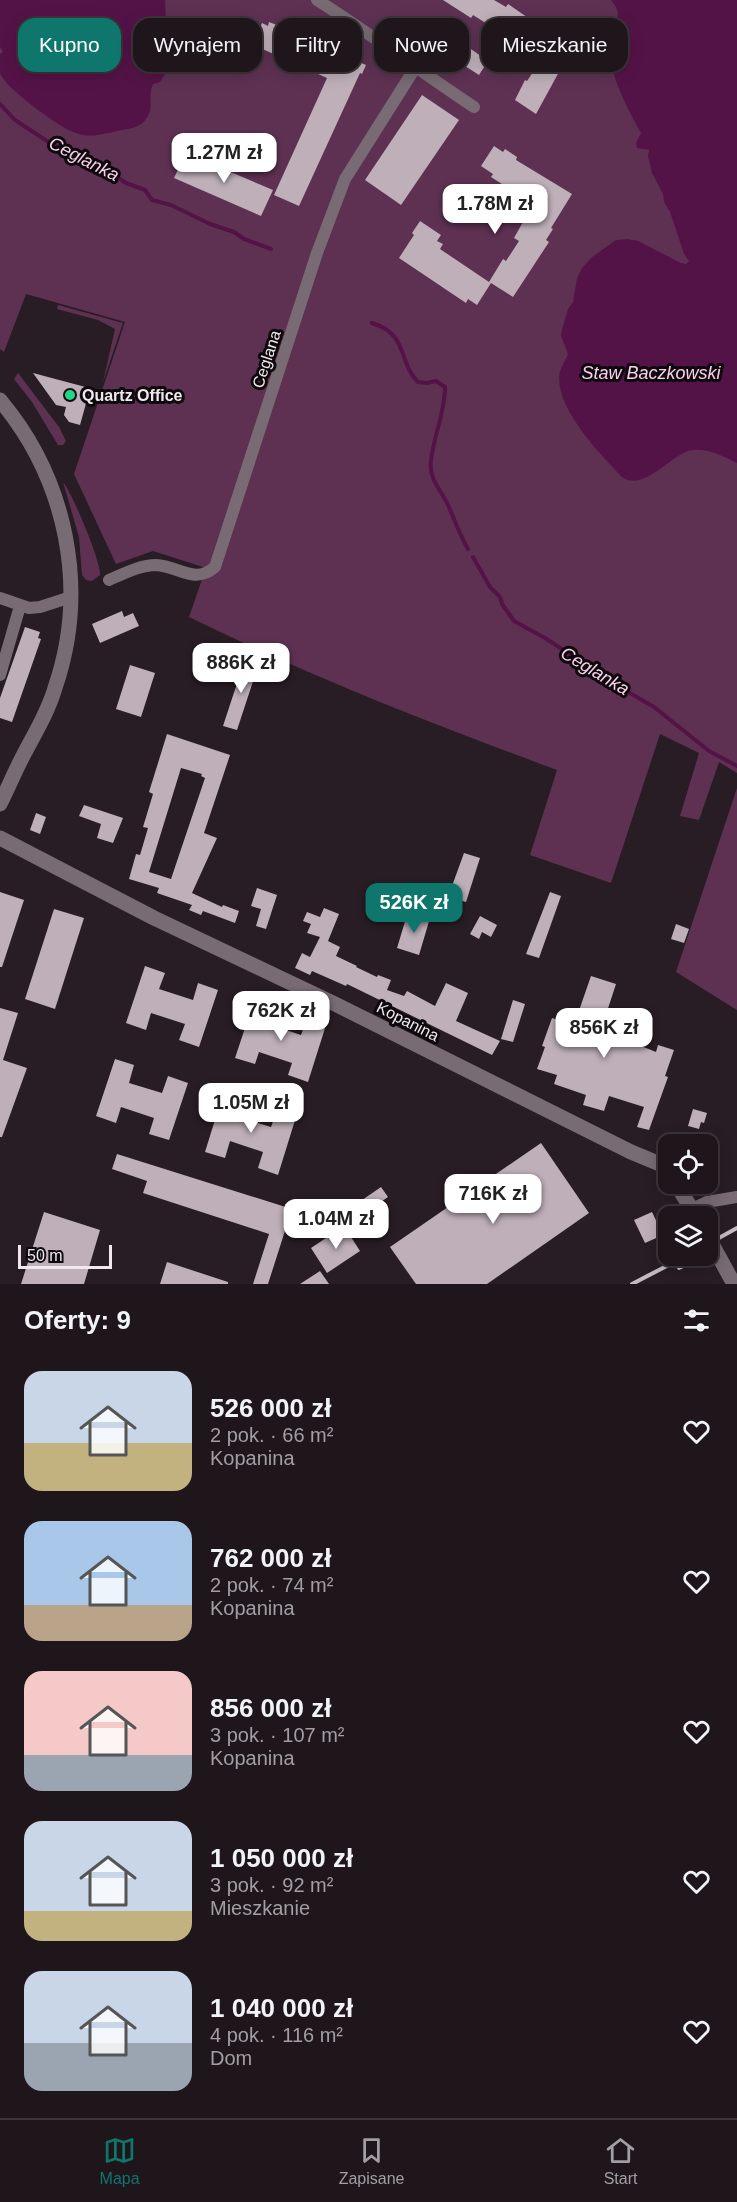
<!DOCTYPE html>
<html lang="pl">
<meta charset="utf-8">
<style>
:root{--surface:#1e161b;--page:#2b2328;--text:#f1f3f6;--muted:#a19fa3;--line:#3c353a;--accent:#0f766e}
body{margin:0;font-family:Helvetica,sans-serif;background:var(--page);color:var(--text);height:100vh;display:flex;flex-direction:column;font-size:22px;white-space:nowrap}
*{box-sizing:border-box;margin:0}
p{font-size:20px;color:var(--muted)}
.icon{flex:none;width:33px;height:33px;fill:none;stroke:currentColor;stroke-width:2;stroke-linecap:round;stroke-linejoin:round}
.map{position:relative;height:1284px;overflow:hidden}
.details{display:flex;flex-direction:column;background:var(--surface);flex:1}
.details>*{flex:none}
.banner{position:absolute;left:18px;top:18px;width:702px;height:54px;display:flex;gap:12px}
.fabs{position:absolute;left:658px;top:1134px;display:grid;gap:12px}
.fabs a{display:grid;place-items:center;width:60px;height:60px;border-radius:12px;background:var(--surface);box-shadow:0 3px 15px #0003,0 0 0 2px var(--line);font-size:30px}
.scale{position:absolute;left:18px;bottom:15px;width:94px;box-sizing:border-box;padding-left:6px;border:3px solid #f0e8ed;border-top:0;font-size:16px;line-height:21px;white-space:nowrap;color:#f0e8ed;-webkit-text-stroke:4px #0d090c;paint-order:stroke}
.price{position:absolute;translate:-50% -51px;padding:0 14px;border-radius:12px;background:#fff;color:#222;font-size:20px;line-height:39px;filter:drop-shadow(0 2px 3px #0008)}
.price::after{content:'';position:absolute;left:50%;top:36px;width:18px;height:14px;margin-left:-9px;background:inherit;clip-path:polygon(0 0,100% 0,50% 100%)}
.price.current{background:var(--accent);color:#fff}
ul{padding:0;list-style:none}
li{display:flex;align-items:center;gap:18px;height:150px;padding:0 24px}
li span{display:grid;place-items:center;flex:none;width:168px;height:120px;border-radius:18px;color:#555}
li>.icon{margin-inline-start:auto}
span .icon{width:72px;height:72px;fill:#fffc;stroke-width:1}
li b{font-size:26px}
h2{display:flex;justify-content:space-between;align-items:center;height:72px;padding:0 24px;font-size:26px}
.tag{padding:0 21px;border-radius:18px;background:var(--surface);box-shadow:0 3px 15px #0003,0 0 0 2px var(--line);font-size:21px;line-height:54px}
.tag.current{background:var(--accent);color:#fff}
.tab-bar{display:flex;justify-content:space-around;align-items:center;height:84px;border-top:2px solid var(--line);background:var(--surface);font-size:16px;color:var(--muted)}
.tab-bar a{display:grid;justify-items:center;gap:3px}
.tab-bar .current{color:var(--accent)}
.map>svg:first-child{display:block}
.green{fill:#5e3153}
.water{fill:#541347}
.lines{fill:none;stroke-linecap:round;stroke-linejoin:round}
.stream{stroke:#541347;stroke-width:4}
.building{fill:#beafb9;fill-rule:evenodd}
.minor{stroke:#786b74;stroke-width:12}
.tertiary{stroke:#786b74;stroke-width:15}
.rail{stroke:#c4bbc1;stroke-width:4}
.poi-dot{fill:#1fd887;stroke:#0d090c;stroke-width:2}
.labels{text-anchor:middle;stroke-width:6;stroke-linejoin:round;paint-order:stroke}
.street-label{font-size:16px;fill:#f0e8ed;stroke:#0d090c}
.poi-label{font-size:16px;font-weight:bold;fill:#f0e8ed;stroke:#0d090c;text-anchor:start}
.water-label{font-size:18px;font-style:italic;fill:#f9d0ed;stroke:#0d090c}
</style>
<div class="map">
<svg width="737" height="1284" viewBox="0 0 737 1284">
<rect width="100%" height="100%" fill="#281d24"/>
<!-- green -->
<g class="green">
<path d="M0,0h737v773l-18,-11 -20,58 -19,-4 19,-63 -39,-19 -49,149 -81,-28 27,-85c-125,-46 -248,-94 -368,-153l17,-49 -53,-17 -37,13 -42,-90 51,-152 -99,-28 -22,58 -4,-3z"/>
<polygon points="58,305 123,323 103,382 115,329 98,320 57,309"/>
<polygon points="18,373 59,427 66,441 63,445 58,445 32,402 14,379"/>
<path d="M63,482c9,11 38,79 37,93l-8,6 -6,-1 -4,-5 -3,-38z"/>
<polygon points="737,788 737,1010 676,972"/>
</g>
<!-- water -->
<g class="water">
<path d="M0,0h165l3,69 -8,13 -7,2c-6,13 2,24 -7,35 -5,8 -16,10 -24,11 -15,3 -32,9 -46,3 -15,-4 -72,-46 -76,-60 0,-5 0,-13 0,-19l3,-2 -3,-5z"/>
<path d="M611,0h126v463c-14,-7 -33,-17 -49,-12 -20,7 -45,41 -66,26 -22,-23 -70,-72 -62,-106 2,-6 6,-12 8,-17l-7,-18 1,-7 6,-20 5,-7 4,-24 5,-10 10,-11 24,-17 12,-1 10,2 43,22 5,1 3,-3 -5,-7 -14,-42 -6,-10 -1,-8 -11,-21 -4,-17 1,-6 -12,-2 -1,-5 5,-10c-16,-29 -30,-56 -33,-88 0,-3 -2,-6 -2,-9 2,-19 22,-14 5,-36z"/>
</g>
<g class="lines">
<!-- stream -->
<g class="stream">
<polyline points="0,104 15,120 50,143 100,166 126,183 145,190 152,200 171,205 210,224 234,232 244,239 271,249"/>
<path d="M372,323c37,11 26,40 46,59l9,1 9,-2 9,6c0,25 -11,48 -14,73 -3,19 11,31 18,47 6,15 11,28 19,42"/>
<polyline points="473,557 490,587 500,597 502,604 514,621 545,638 623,689 654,707 709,751 737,766"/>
</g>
</g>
<!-- building -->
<g class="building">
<polygon points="443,0 494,0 506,7 508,4 550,33 552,30 579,48 563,74 559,72 536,114 515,100 525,80 527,81 541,60 490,30 492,27 473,15 471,18"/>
<polygon points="269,22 282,27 280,31 302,41 304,37 316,43 315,47 336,56 338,53 366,65 362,74 360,73 299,206 274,195 327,78 258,47 259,45 253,43 262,23 268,26"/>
<polygon points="461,42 488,61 479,75 451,57"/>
<polygon points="422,95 459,120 401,205 365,180"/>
<polygon points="494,146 503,152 505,149 517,157 516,160 572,194 551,228 553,229 546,240 549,242 513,297 491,283 477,305 468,299 466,303 399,258 414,235 412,233 420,221 441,235 437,241 443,244 440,249 489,282 503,259 506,261 519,241 514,238 533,204 491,177 493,174 481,166"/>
<polygon points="186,153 273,190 261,216 174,178"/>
<polygon points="33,373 93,389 90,401 87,400 80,425 69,422 64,415 66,407 56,405"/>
<polygon points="122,611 124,617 133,613 139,626 100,643 92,624"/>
<polygon points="25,627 40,632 38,638 41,639 12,722 0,718 0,698"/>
<polygon points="245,659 259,663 237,730 223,726"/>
<polygon points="130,665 155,673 141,717 116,709"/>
<path d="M167,734l63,21 -26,78 13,5 -25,55 30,14 1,-2 16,6 -4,12 -32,-12 -2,4 -12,-5 3,-5 -35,-12 2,-5 -30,-9 7,-25 4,1 8,-27 -5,-1 10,-33 -4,-2zM181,768l21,6 -1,2 4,2 -34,101 -22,-7z"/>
<polygon points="84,805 123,818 113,843 97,838 101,824 79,816"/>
<polygon points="36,813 46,817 40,834 30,830"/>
<polygon points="464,853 480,858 466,902 448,897"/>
<polygon points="257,888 277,895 266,929 256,926 261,909 251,906"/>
<polygon points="0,892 24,900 2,967 0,967"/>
<polygon points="550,892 561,896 539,958 526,954"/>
<polygon points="324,908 339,914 328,941 340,947 336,956 357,966 356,967 377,977 378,975 391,980 387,990 404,996 407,991 435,1006 446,983 468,993 456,1021 500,1041 492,1055 347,984 346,986 312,971 310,975 295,968 302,953 310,957 320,937 307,933 311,924 303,921 307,912 320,917"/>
<polygon points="54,909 84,918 55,1009 25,999"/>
<polygon points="417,912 430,918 419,955 397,948 407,915 414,919"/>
<polygon points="480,916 497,925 491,937 482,932 479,939 470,934"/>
<polygon points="676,924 689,929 684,943 671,939"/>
<polygon points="145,966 165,973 159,989 193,1000 198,983 218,990 199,1047 179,1040 185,1024 151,1013 146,1030 126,1023"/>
<polygon points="591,976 616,984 601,1030 656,1052 658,1045 674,1050 665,1076 668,1077 649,1130 637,1127 644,1107 609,1096 604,1111 583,1105 586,1095 554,1084 557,1075 537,1069 545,1047 542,1046 552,1018 574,1025"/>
<polygon points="513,1000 525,1004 513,1042 501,1039"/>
<polygon points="254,1001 273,1007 268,1024 301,1035 307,1018 326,1025 308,1082 288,1075 292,1063 259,1052 255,1064 235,1058"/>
<polygon points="0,1008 18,1013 3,1060 27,1068 2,1137 0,1137"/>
<polygon points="115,1059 134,1065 129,1083 162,1093 168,1076 188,1083 169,1140 149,1134 154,1118 121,1107 116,1123 96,1116"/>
<polygon points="223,1094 243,1101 238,1117 271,1127 277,1111 296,1117 278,1175 258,1168 263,1152 230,1141 225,1158 205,1152"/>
<polygon points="693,1109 707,1113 704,1123 701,1122 699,1129 688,1126"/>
<polygon points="541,1143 589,1213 487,1284 416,1284 390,1247"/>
<polygon points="117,1154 292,1209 268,1284 253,1284 269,1234 143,1193 147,1181 112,1169"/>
<polygon points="381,1187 388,1197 359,1217 352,1207"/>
<polygon points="44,1212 100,1230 84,1284 21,1284"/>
<polygon points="652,1212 663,1235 645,1243 634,1220"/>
<polygon points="344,1226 360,1251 327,1273 311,1248"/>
<polygon points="167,1262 228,1282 228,1284 160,1284"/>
<polygon points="320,1271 329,1284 300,1284"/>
</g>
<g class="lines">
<!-- minor -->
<g class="minor">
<path d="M317,0c54,34 104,72 157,107"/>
<path d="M109,580c14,-6 31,-15 47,-15 23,1 38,20 59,2l102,-314 28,-74 70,-111"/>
<polyline points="0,598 29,608 40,607 71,597"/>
<polyline points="0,675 20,606"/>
<polyline points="692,1209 707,1202 737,1197"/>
</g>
<!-- tertiary -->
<g class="tertiary">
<path d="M0,400c67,80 89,189 55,288 -7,24 -20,45 -31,66 -9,17 -16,34 -24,50"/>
<polyline points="0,838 154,918 335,1004 631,1152 660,1164 669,1173"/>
<polyline points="676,1184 696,1216"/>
<polyline points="708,1237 734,1284"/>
</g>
<!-- rail -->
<g class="rail">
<polyline points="708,1244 737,1228"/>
<polyline points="679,1268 704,1256"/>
<polyline points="632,1284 686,1256"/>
</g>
</g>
<!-- markers -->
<circle class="poi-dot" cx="70" cy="395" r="6"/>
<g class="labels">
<!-- street labels -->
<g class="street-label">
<text transform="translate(266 359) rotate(-72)" y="6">Ceglana</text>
<text transform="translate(408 1021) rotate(27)" y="6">Kopanina</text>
</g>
<!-- poi labels -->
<g class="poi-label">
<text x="82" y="401">Quartz Office</text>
</g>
<!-- water labels -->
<g class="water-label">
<text transform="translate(84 159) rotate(27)" y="6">Ceglanka</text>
<text x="651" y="379">Staw Baczkowski</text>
<text transform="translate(595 671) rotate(31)" y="6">Ceglanka</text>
</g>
</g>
</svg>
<div class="fabs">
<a><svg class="icon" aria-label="locate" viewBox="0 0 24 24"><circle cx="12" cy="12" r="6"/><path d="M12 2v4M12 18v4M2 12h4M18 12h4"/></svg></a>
<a><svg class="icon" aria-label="layers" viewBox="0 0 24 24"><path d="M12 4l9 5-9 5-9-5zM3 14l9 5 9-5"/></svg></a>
</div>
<div class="scale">50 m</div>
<b class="price" style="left:224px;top:184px">1.27M zł</b>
<b class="price" style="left:495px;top:235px">1.78M zł</b>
<b class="price" style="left:241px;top:694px">886K zł</b>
<b class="price current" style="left:414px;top:934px">526K zł</b>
<b class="price" style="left:281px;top:1042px">762K zł</b>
<b class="price" style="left:604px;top:1059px">856K zł</b>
<b class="price" style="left:251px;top:1134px">1.05M zł</b>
<b class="price" style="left:493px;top:1225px">716K zł</b>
<b class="price" style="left:336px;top:1250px">1.04M zł</b>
<div class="banner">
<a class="tag current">Kupno</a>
<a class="tag">Wynajem</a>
<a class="tag">Filtry</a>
<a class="tag">Nowe</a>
<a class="tag">Mieszkanie</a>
</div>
</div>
<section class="details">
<h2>Oferty: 9<svg class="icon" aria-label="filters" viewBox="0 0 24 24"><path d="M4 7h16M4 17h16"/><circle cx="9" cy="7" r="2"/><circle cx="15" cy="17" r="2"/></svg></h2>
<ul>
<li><span style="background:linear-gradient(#c9d6e8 60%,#c2b280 0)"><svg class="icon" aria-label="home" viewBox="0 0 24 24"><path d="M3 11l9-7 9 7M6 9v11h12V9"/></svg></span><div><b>526 000 zł</b><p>2 pok. · 66 m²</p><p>Kopanina</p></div><svg class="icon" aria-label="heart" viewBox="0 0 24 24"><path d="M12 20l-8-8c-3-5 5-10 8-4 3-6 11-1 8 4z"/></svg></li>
<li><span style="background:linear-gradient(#a9c7e8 70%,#b9a48a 0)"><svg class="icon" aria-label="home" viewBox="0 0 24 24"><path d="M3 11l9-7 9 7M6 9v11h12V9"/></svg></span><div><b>762 000 zł</b><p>2 pok. · 74 m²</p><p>Kopanina</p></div><svg class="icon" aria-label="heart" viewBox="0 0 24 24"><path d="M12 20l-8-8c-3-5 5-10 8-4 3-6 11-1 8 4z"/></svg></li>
<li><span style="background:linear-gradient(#f6c9c9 70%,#9aa5b1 0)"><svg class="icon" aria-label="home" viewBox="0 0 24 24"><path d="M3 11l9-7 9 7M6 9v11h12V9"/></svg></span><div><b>856 000 zł</b><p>3 pok. · 107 m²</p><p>Kopanina</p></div><svg class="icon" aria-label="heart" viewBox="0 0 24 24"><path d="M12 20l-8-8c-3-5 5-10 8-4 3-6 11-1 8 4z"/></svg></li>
<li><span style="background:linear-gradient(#c9d6e8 75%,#c2b280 0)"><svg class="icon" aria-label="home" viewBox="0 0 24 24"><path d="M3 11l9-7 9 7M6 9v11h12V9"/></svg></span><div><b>1 050 000 zł</b><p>3 pok. · 92 m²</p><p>Mieszkanie</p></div><svg class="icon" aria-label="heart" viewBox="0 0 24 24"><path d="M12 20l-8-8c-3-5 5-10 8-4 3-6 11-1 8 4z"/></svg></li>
<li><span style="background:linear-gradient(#c9d6e8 60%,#9aa5b1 0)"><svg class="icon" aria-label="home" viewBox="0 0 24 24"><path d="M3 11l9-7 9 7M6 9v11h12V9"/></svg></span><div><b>1 040 000 zł</b><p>4 pok. · 116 m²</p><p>Dom</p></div><svg class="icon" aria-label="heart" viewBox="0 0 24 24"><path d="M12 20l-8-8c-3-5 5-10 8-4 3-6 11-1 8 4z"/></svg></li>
</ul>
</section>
<nav class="tab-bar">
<a class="current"><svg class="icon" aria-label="map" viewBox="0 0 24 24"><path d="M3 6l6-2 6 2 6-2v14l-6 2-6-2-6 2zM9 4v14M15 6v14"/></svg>Mapa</a>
<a><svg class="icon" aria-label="saved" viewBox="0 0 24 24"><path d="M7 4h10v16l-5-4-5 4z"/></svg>Zapisane</a>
<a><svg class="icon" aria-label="home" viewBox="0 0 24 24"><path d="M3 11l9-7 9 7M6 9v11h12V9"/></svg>Start</a>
</nav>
